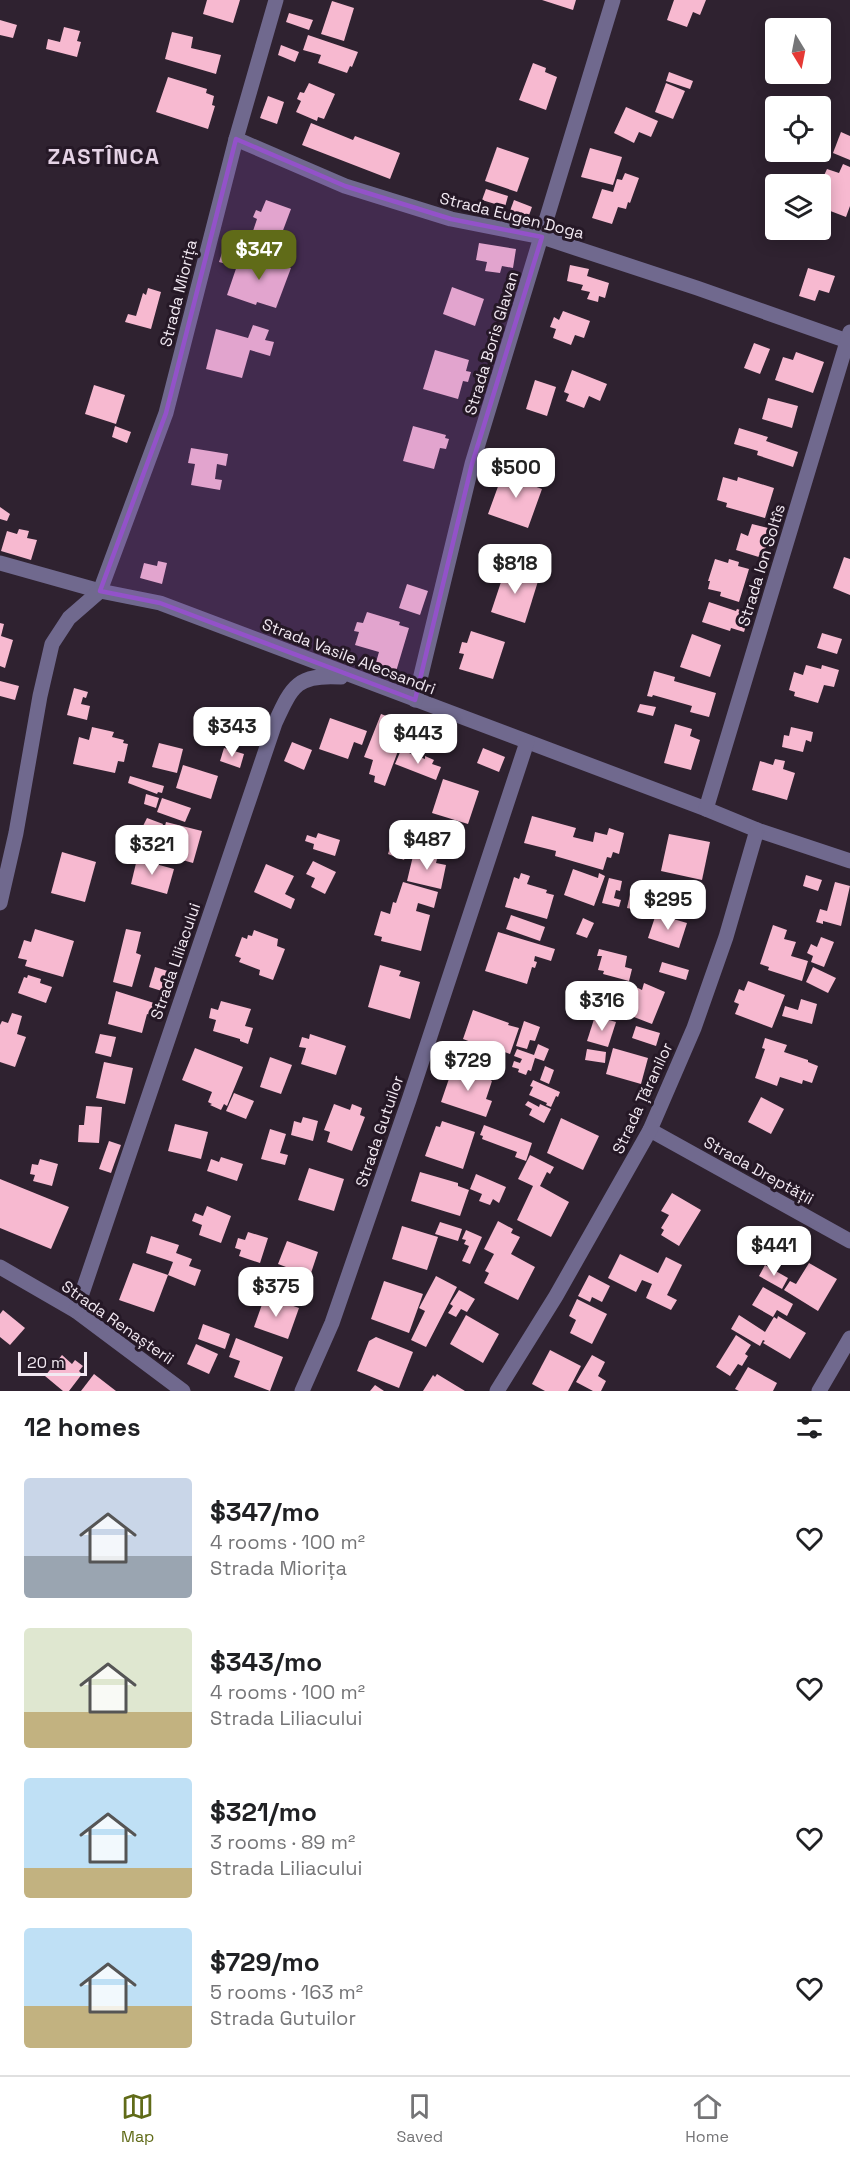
<!DOCTYPE html>
<meta charset="utf-8">
<style>
:root{--surface:#fff;--page:#f2f2f2;--text:#202124;--muted:#757577;--line:#e0e0e0;--accent:#606b18}
body{margin:0;font-family:"Space Grotesk",sans-serif;background:var(--page);color:var(--text);height:100vh;display:flex;flex-direction:column;font-size:22px;white-space:nowrap}
*{box-sizing:border-box;margin:0}
p{font-size:20px;color:var(--muted)}
.icon{flex:none;width:33px;height:33px;fill:none;stroke:currentColor;stroke-width:2;stroke-linecap:round;stroke-linejoin:round}
.map{position:relative;height:1391px;overflow:hidden}
.drawer{display:flex;flex-direction:column;background:var(--surface);flex:1}
.drawer>*{flex:none}
.needle{width:39px;rotate:170deg}
.controls{position:absolute;left:765px;top:18px;display:grid;gap:12px}
.controls a{display:grid;place-items:center;width:66px;height:66px;border-radius:6px;background:var(--surface);box-shadow:0 3px 15px #0003;font-size:30px}
.scale{position:absolute;left:18px;bottom:15px;width:69px;box-sizing:border-box;padding-left:6px;border:3px solid #f2e9f2;border-top:0;font-size:16px;line-height:21px;white-space:nowrap;color:#f2e9f2;-webkit-text-stroke:4px #251826;paint-order:stroke}
.price{position:absolute;translate:-50% -51px;padding:0 14px;border-radius:12px;background:#fff;color:#222;font-size:20px;line-height:39px;filter:drop-shadow(0 2px 3px #0008)}
.price::after{content:'';position:absolute;left:50%;top:36px;width:18px;height:14px;margin-left:-9px;background:inherit;clip-path:polygon(0 0,100% 0,50% 100%)}
.price.on{background:var(--accent);color:#fff}
ul{padding:0;list-style:none}
li{display:flex;align-items:center;gap:18px;height:150px;padding:0 24px}
li span{display:grid;place-items:center;flex:none;width:168px;height:120px;border-radius:6px;color:#555}
li>.icon{margin-inline-start:auto}
span .icon{width:72px;height:72px;fill:#fffc;stroke-width:1}
li b{font-size:26px}
h2{display:flex;justify-content:space-between;align-items:center;height:72px;padding:0 24px;font-size:26px}
.tabs{display:flex;justify-content:space-around;align-items:center;height:84px;border-top:2px solid var(--line);background:var(--surface);font-size:16px;color:var(--muted)}
.tabs a{display:grid;justify-items:center;gap:3px}
.tabs .on{color:var(--accent)}
.map>svg:first-child{display:block}
.building{fill:#f7b9d0}
.lines{fill:none;stroke-linecap:round;stroke-linejoin:round}
.minor{stroke:#70698e;stroke-width:15}
.marked{fill:#9352c9;fill-opacity:0.2;stroke:#9352c9;stroke-width:4.5;stroke-linejoin:round}
.labels{text-anchor:middle;stroke-width:6;stroke-linejoin:round;paint-order:stroke}
.street-label{font-size:16px;fill:#f2e9f2;stroke:#251826}
.district-label{font-size:22px;font-weight:bold;letter-spacing:1.5px;fill:#e5d3e6;stroke:#251826}
</style>
<div class="map">
<svg width="850" height="1391" viewBox="0 0 850 1391">
<rect width="100%" height="100%" fill="#2f2230"/>
<!-- building -->
<g class="building">
<polygon points="207,0 240,0 233,23 203,14"/>
<polygon points="542,0 576,0 573,10"/>
<polygon points="674,0 706,0 700,15 693,12 687,27 667,20"/>
<polygon points="332,1 354,8 344,41 321,34"/>
<polygon points="289,13 313,20 309,30 286,22"/>
<polygon points="0,20 17,25 13,38 0,35"/>
<polygon points="64,27 80,31 77,41 81,42 77,57 46,49 48,39 60,42"/>
<polygon points="172,32 193,37 191,48 221,55 216,74 165,59"/>
<polygon points="308,35 358,52 352,67 350,66 347,73 318,63 321,55 303,50"/>
<polygon points="281,45 299,52 295,62 278,55"/>
<polygon points="533,63 546,68 545,72 557,77 546,110 519,100"/>
<polygon points="669,72 693,81 690,89 666,81"/>
<polygon points="168,77 207,89 206,93 214,96 212,105 215,106 208,129 156,112"/>
<polygon points="309,83 335,94 324,119 318,117 317,121 296,112 301,101 297,99 300,92 304,93"/>
<polygon points="666,83 685,91 673,119 655,112"/>
<polygon points="268,96 284,102 277,124 260,118"/>
<polygon points="626,107 658,121 651,137 639,132 634,143 614,133"/>
<polygon points="311,123 353,140 355,136 400,153 390,179 302,145"/>
<polygon points="841,132 850,136 850,160 833,153"/>
<polygon points="497,147 529,158 517,192 485,181"/>
<polygon points="590,148 622,157 613,185 581,177"/>
<polygon points="843,164 850,167 850,206 846,217 820,207 820,184 827,169 839,173"/>
<polygon points="625,173 639,178 630,203 628,202 626,209 618,207 612,224 592,218 602,189 613,192 617,179 622,180"/>
<polygon points="486,189 508,196 505,207 482,200"/>
<polygon points="266,200 291,209 279,241 253,231 257,219 253,217 256,210 261,212"/>
<polygon points="514,200 532,207 528,218 510,211"/>
<polygon points="226,241 241,246 234,266 219,262"/>
<polygon points="479,243 516,249 513,268 502,266 500,273 485,271 487,262 476,260"/>
<polygon points="241,254 257,260 258,256 291,268 276,308 257,302 256,305 227,295"/>
<polygon points="570,265 589,269 587,276 609,283 605,298 599,296 598,302 587,299 590,292 581,290 583,285 567,281"/>
<polygon points="808,268 835,276 829,293 819,290 815,301 799,296"/>
<polygon points="452,287 484,299 475,326 443,314"/>
<polygon points="148,288 161,292 151,329 125,322 128,314 136,316 143,293 146,295"/>
<polygon points="563,311 590,321 584,338 575,335 571,345 553,338 556,329 550,327 554,317 559,320"/>
<polygon points="253,325 269,330 265,340 274,342 270,356 250,350 242,378 206,369 216,329 248,338"/>
<polygon points="754,343 770,349 760,374 744,368"/>
<polygon points="435,350 469,360 466,371 471,372 468,382 463,381 458,399 423,389"/>
<polygon points="796,352 824,362 813,393 775,380 783,357 793,360"/>
<polygon points="572,370 607,384 600,401 589,396 584,408 566,401 569,394 564,392"/>
<polygon points="535,380 556,387 547,416 526,409"/>
<polygon points="94,385 125,395 116,424 85,414"/>
<polygon points="768,398 798,406 792,428 762,419"/>
<polygon points="115,426 131,432 127,443 112,437"/>
<polygon points="413,426 446,435 445,438 449,439 446,449 440,448 434,469 403,461"/>
<polygon points="739,428 768,437 766,441 798,452 793,467 757,455 758,451 734,444"/>
<polygon points="191,448 228,454 226,466 217,464 215,479 222,480 220,490 191,485 195,464 188,463"/>
<polygon points="504,470 522,476 523,473 534,476 531,485 542,489 528,528 488,514"/>
<polygon points="723,477 737,481 738,477 774,488 765,518 726,507 727,503 717,500"/>
<polygon points="0,507 10,514 7,521 0,519"/>
<polygon points="752,524 776,530 772,542 768,541 762,558 736,550 741,533 748,536"/>
<polygon points="19,529 29,531 27,538 37,540 31,560 1,551 7,531 17,534"/>
<polygon points="844,557 850,559 850,595 833,588"/>
<polygon points="715,559 728,563 729,559 739,562 738,566 749,569 739,602 720,596 721,592 708,589 710,581 708,581"/>
<polygon points="158,561 167,563 162,584 140,578 144,563 157,566"/>
<polygon points="506,567 539,578 525,623 491,612"/>
<polygon points="407,584 428,591 420,615 399,608"/>
<polygon points="709,602 736,611 737,609 750,613 744,632 731,628 730,631 702,622"/>
<polygon points="367,612 400,622 399,625 409,628 395,675 374,669 379,652 355,645 359,632 354,631 357,622 363,623"/>
<polygon points="0,623 4,624 1,636 13,640 5,668 0,666"/>
<polygon points="471,631 505,642 493,679 459,669 464,654 459,653 462,642 467,643"/>
<polygon points="822,633 842,639 837,654 817,648"/>
<polygon points="692,634 721,645 710,677 680,667"/>
<polygon points="806,665 821,669 822,665 839,670 834,687 824,685 818,703 794,696 795,692 789,690 794,672 803,675"/>
<polygon points="654,671 675,677 674,681 716,693 709,717 690,712 692,706 653,695 652,697 647,696"/>
<polygon points="0,681 19,686 15,700 0,696"/>
<polygon points="74,688 88,692 86,698 83,697 81,704 90,706 87,720 67,715"/>
<polygon points="640,704 656,707 653,716 637,712"/>
<polygon points="211,708 232,716 224,736 203,729"/>
<polygon points="381,714 408,724 385,786 374,782 375,776 369,774 373,760 364,757"/>
<polygon points="330,718 367,731 362,745 354,742 348,759 319,749"/>
<polygon points="675,724 692,729 690,736 700,740 691,770 664,763"/>
<polygon points="92,727 114,732 112,737 124,740 123,743 128,744 124,762 118,761 115,773 73,764 79,737 89,740"/>
<polygon points="791,727 813,732 811,742 806,740 803,752 782,747 784,735 789,736"/>
<polygon points="292,742 312,750 304,770 284,761"/>
<polygon points="159,743 183,749 177,773 152,767"/>
<polygon points="224,748 244,754 240,768 220,761"/>
<polygon points="483,748 505,757 499,772 477,763"/>
<polygon points="401,750 425,759 425,756 434,760 432,764 441,767 436,780 395,764"/>
<polygon points="775,759 785,761 783,769 795,773 787,800 752,790 760,761 773,765"/>
<polygon points="183,765 218,776 211,799 176,788"/>
<polygon points="130,776 164,786 162,793 158,792 157,794 128,783"/>
<polygon points="443,779 479,791 468,824 432,813"/>
<polygon points="146,794 159,798 156,808 144,804"/>
<polygon points="162,798 191,808 185,822 157,812"/>
<polygon points="532,816 576,828 573,837 593,842 595,832 607,835 609,828 624,833 619,854 613,852 611,858 607,857 603,870 555,856 556,851 524,843"/>
<polygon points="147,818 163,824 159,835 142,828"/>
<polygon points="166,822 202,831 193,863 158,853"/>
<polygon points="318,833 340,840 335,856 313,849 314,844 305,841 307,835 316,838"/>
<polygon points="669,834 710,842 702,880 661,871"/>
<polygon points="394,835 411,841 404,860 388,854"/>
<polygon points="419,851 438,855 436,863 446,865 441,889 407,881 413,856 417,857"/>
<polygon points="62,852 96,862 85,902 51,893"/>
<polygon points="137,859 174,869 167,894 131,884"/>
<polygon points="313,861 336,872 325,894 311,887 315,878 306,874"/>
<polygon points="266,864 294,876 285,894 295,899 291,909 254,892"/>
<polygon points="573,869 598,878 599,873 605,876 594,906 564,895"/>
<polygon points="521,873 530,876 527,884 547,890 546,893 554,895 547,919 505,907 514,877 519,879"/>
<polygon points="806,875 822,880 818,891 803,886"/>
<polygon points="609,878 622,881 620,891 616,890 614,898 621,900 619,907 602,903"/>
<polygon points="403,882 438,892 434,908 418,903 416,911 430,915 421,951 381,941 382,937 374,935 381,911 390,914 393,902 396,903"/>
<polygon points="835,882 850,886 841,926 823,921 823,924 816,922 820,909 827,911"/>
<polygon points="632,886 651,890 646,912 627,908"/>
<polygon points="656,914 687,923 679,948 648,938"/>
<polygon points="511,915 545,927 540,941 506,929"/>
<polygon points="583,918 594,923 587,938 576,934"/>
<polygon points="773,925 787,930 784,939 796,942 791,956 808,961 802,981 768,970 769,967 760,964"/>
<polygon points="35,929 74,941 63,977 25,966 27,960 18,958 24,940 31,942"/>
<polygon points="126,929 141,932 136,953 141,955 132,987 113,982"/>
<polygon points="254,930 278,939 277,946 285,949 273,980 259,975 260,970 239,962 241,958 235,956 242,937 247,939 248,935 252,936"/>
<polygon points="498,932 555,949 551,961 535,956 534,961 537,962 535,968 532,967 527,984 485,971"/>
<polygon points="821,937 834,942 824,967 811,962 813,956 807,953 811,944 817,947"/>
<polygon points="599,949 627,956 625,967 632,969 629,981 603,974 604,971 598,970 602,956 597,956"/>
<polygon points="662,962 689,970 686,980 659,972"/>
<polygon points="380,965 401,971 399,976 420,982 410,1019 368,1007"/>
<polygon points="155,967 171,972 165,992 149,987"/>
<polygon points="813,967 836,978 828,993 806,982"/>
<polygon points="28,975 41,979 40,983 52,987 46,1003 18,993 24,977 27,978"/>
<polygon points="748,981 785,995 772,1028 735,1014 739,1004 734,1002 739,989 744,991"/>
<polygon points="644,983 665,992 652,1024 621,1012 632,985 642,990"/>
<polygon points="116,991 154,1003 154,1012 151,1015 147,1014 142,1033 108,1024"/>
<polygon points="801,999 817,1004 812,1024 782,1016 785,1006 798,1010"/>
<polygon points="221,1001 251,1009 245,1026 253,1028 248,1044 240,1041 240,1039 213,1031 216,1020 209,1018 211,1008 218,1010"/>
<polygon points="473,1010 509,1023 508,1025 519,1028 510,1054 499,1050 498,1052 463,1039"/>
<polygon points="12,1013 22,1016 17,1034 26,1037 15,1067 0,1062 0,1025 2,1021 8,1023"/>
<polygon points="595,1016 616,1022 608,1047 587,1041"/>
<polygon points="524,1021 540,1027 535,1041 530,1040 527,1049 516,1046"/>
<polygon points="636,1026 660,1033 656,1046 632,1038"/>
<polygon points="100,1034 116,1037 111,1057 95,1053"/>
<polygon points="310,1034 346,1046 336,1075 301,1064 306,1048 299,1047 302,1037 309,1039"/>
<polygon points="765,1038 787,1045 784,1052 808,1060 808,1062 818,1066 812,1083 803,1080 802,1084 780,1077 777,1086 755,1078 765,1049 762,1048"/>
<polygon points="538,1044 549,1049 544,1061 535,1058 531,1071 528,1070 526,1075 518,1072 519,1069 512,1067 514,1061 520,1063 522,1059 514,1056 517,1049 534,1055"/>
<polygon points="470,1046 495,1055 491,1066 465,1057"/>
<polygon points="195,1048 243,1067 227,1106 224,1104 221,1110 210,1105 212,1104 208,1102 212,1092 182,1080"/>
<polygon points="613,1048 648,1058 641,1084 606,1074"/>
<polygon points="587,1049 606,1052 605,1063 585,1060"/>
<polygon points="270,1057 292,1065 281,1094 260,1087"/>
<polygon points="104,1062 133,1068 125,1104 96,1098"/>
<polygon points="545,1066 554,1070 549,1084 540,1080"/>
<polygon points="453,1067 482,1076 483,1073 490,1076 489,1079 492,1081 486,1099 492,1101 486,1117 441,1102"/>
<polygon points="533,1080 560,1092 558,1097 556,1096 551,1107 546,1105 547,1103 529,1095 533,1087 530,1086"/>
<polygon points="234,1093 254,1101 246,1119 226,1111"/>
<polygon points="761,1097 784,1109 771,1134 748,1122"/>
<polygon points="528,1101 539,1107 540,1104 551,1109 544,1123 529,1115 532,1109 525,1105"/>
<polygon points="334,1104 350,1110 352,1104 362,1108 360,1115 365,1117 352,1151 327,1142 330,1132 324,1130"/>
<polygon points="86,1106 102,1107 99,1143 78,1142 79,1125 84,1125"/>
<polygon points="303,1117 318,1121 313,1141 291,1135 294,1121 301,1123"/>
<polygon points="561,1118 599,1136 583,1170 547,1153"/>
<polygon points="442,1121 475,1132 463,1169 425,1156 436,1126 440,1127"/>
<polygon points="175,1124 208,1132 201,1159 168,1151"/>
<polygon points="484,1125 532,1143 526,1161 515,1157 517,1152 482,1139 483,1136 480,1135"/>
<polygon points="270,1129 286,1134 280,1153 288,1155 285,1165 261,1159"/>
<polygon points="109,1141 121,1145 111,1173 99,1169"/>
<polygon points="530,1155 554,1167 550,1174 547,1172 540,1186 569,1202 551,1237 517,1220 533,1186 518,1179"/>
<polygon points="221,1157 243,1164 237,1181 207,1171 211,1159 219,1162"/>
<polygon points="40,1159 58,1164 52,1186 33,1181 35,1175 30,1174 32,1164 38,1165"/>
<polygon points="309,1168 344,1179 334,1211 298,1200"/>
<polygon points="420,1172 458,1183 458,1186 469,1190 460,1216 411,1201"/>
<polygon points="476,1174 506,1187 499,1203 493,1199 490,1205 479,1201 482,1194 470,1189"/>
<polygon points="0,1179 69,1207 51,1249 0,1228"/>
<polygon points="672,1193 701,1210 679,1246 661,1235 664,1230 661,1228 669,1215 661,1211"/>
<polygon points="207,1206 231,1216 221,1243 199,1235 202,1225 192,1221 195,1213 203,1216"/>
<polygon points="498,1221 513,1229 511,1233 520,1237 511,1254 535,1267 518,1300 484,1283 489,1273 485,1271 494,1254 484,1249"/>
<polygon points="440,1222 462,1229 458,1241 435,1234"/>
<polygon points="402,1226 438,1237 427,1270 392,1259"/>
<polygon points="466,1230 482,1237 470,1264 462,1261 469,1246 464,1244 466,1240 462,1239"/>
<polygon points="794,1230 811,1241 802,1256 785,1246"/>
<polygon points="248,1232 268,1238 260,1263 239,1256 241,1250 235,1248 238,1238 245,1240"/>
<polygon points="777,1233 786,1238 773,1261 765,1256"/>
<polygon points="151,1236 179,1245 176,1253 192,1259 189,1266 201,1270 195,1286 168,1275 173,1262 146,1253"/>
<polygon points="287,1241 318,1252 310,1276 278,1264"/>
<polygon points="620,1254 658,1273 666,1257 682,1265 667,1295 677,1300 671,1310 646,1298 652,1284 642,1280 636,1292 608,1278"/>
<polygon points="133,1263 168,1275 154,1312 119,1300"/>
<polygon points="809,1263 837,1279 818,1311 784,1290 790,1281 796,1284"/>
<polygon points="765,1265 788,1278 782,1289 759,1276"/>
<polygon points="589,1275 610,1286 602,1302 592,1297 590,1302 578,1296"/>
<polygon points="436,1276 457,1287 426,1347 411,1340 425,1311 419,1308"/>
<polygon points="384,1281 423,1294 409,1333 371,1319"/>
<polygon points="763,1287 793,1304 787,1316 777,1310 773,1317 752,1305"/>
<polygon points="459,1290 475,1299 467,1312 461,1309 456,1317 448,1313 453,1306 450,1304"/>
<polygon points="265,1296 299,1308 288,1339 254,1327"/>
<polygon points="577,1299 607,1314 592,1344 570,1333 576,1320 569,1316"/>
<polygon points="3,1310 25,1328 10,1345 0,1337 0,1314"/>
<polygon points="466,1315 499,1334 483,1363 450,1344"/>
<polygon points="739,1315 765,1332 774,1317 777,1319 778,1316 806,1333 790,1359 763,1343 765,1341 763,1340 760,1346 731,1329"/>
<polygon points="203,1324 230,1334 225,1349 198,1339"/>
<polygon points="736,1335 751,1345 745,1354 748,1356 742,1366 738,1364 730,1376 716,1367"/>
<polygon points="376,1337 413,1352 399,1388 357,1371 369,1341"/>
<polygon points="236,1338 283,1357 270,1391 234,1377 240,1361 229,1357"/>
<polygon points="196,1344 218,1354 209,1374 187,1364"/>
<polygon points="550,1350 581,1366 568,1391 545,1391 532,1384"/>
<polygon points="62,1355 72,1364 75,1360 83,1366 79,1371 82,1374 69,1391 63,1391 45,1376"/>
<polygon points="592,1355 605,1362 598,1376 606,1381 601,1391 593,1391 576,1382"/>
<polygon points="748,1367 777,1383 773,1391 739,1391 735,1389"/>
<polygon points="94,1374 116,1391 81,1391"/>
<polygon points="437,1374 465,1391 423,1391 433,1375 435,1377"/>
<polygon points="375,1385 384,1391 370,1391"/>
</g>
<g class="lines">
<!-- minor -->
<g class="minor">
<polyline points="236,139 345,186 451,219 542,237 697,288 850,342"/>
<polyline points="0,563 100,591 160,603 706,809 757,830 850,861"/>
<polyline points="415,700 472,464 613,0"/>
<polyline points="706,809 850,332"/>
<polyline points="0,903 16,833 40,696 52,644 69,618 100,591 166,413 236,139 276,0"/>
<polyline points="650,1130 850,1241"/>
<polyline points="0,1267 76,1311 183,1391"/>
<path d="M76,1311l199,-588c17,-37 22,-49 66,-46"/>
<polyline points="302,1391 332,1323 409,1100 527,742"/>
<polyline points="497,1391 556,1296 650,1130 694,1028 726,937 757,830"/>
<polyline points="819,1391 850,1338"/>
</g>
</g>
<!-- marked area -->
<path class="marked" d="M236,139l109,47 106,33 91,18 -70,227 -57,236 -255,-97 -60,-12 66,-178z"/>
<g class="labels">
<!-- street labels -->
<g class="street-label">
<text transform="translate(512 215) rotate(14)" y="6">Strada Eugen Doga</text>
<text transform="translate(178 293) rotate(-76)" y="6">Strada Miorița</text>
<text transform="translate(491 343) rotate(-73)" y="6">Strada Boris Glavan</text>
<text transform="translate(761 565) rotate(-73)" y="6">Strada Ion Soltîs</text>
<text transform="translate(349 656) rotate(21)" y="6">Strada Vasile Alecsandri</text>
<text transform="translate(175 961) rotate(-71)" y="6">Strada Liliacului</text>
<text transform="translate(642 1098) rotate(-65)" y="6">Strada Țăranilor</text>
<text transform="translate(379 1131) rotate(-71)" y="6">Strada Gutuilor</text>
<text transform="translate(759 1170) rotate(29)" y="6">Strada Dreptății</text>
<text transform="translate(118 1322) rotate(35)" y="6">Strada Renașterii</text>
</g>
<!-- district labels -->
<g class="district-label">
<text x="104" y="164">ZASTÎNCA</text>
</g>
</g>
</svg>
<div class="controls">
<a><svg class="needle" viewBox="-14 -14 28 28"><path d="M0-13l5 13h-10z" fill="#e53935"/><path d="M0 13l5-13h-10z" fill="#757577"/></svg></a>
<a><svg class="icon" aria-label="locate" viewBox="0 0 24 24"><circle cx="12" cy="12" r="6"/><path d="M12 2v4M12 18v4M2 12h4M18 12h4"/></svg></a>
<a><svg class="icon" aria-label="layers" viewBox="0 0 24 24"><path d="M12 4l9 5-9 5-9-5zM3 14l9 5 9-5"/></svg></a>
</div>
<div class="scale">20 m</div>
<b class="price on" style="left:259px;top:281px">$347</b>
<b class="price" style="left:516px;top:499px">$500</b>
<b class="price" style="left:515px;top:595px">$818</b>
<b class="price" style="left:232px;top:758px">$343</b>
<b class="price" style="left:418px;top:765px">$443</b>
<b class="price" style="left:427px;top:871px">$487</b>
<b class="price" style="left:152px;top:876px">$321</b>
<b class="price" style="left:668px;top:931px">$295</b>
<b class="price" style="left:602px;top:1032px">$316</b>
<b class="price" style="left:468px;top:1092px">$729</b>
<b class="price" style="left:774px;top:1277px">$441</b>
<b class="price" style="left:276px;top:1318px">$375</b>
</div>
<section class="drawer">
<h2>12 homes<svg class="icon" aria-label="filters" viewBox="0 0 24 24"><path d="M4 7h16M4 17h16"/><circle cx="9" cy="7" r="2"/><circle cx="15" cy="17" r="2"/></svg></h2>
<ul>
<li><span style="background:linear-gradient(#c9d6e8 65%,#9aa5b1 0)"><svg class="icon" aria-label="home" viewBox="0 0 24 24"><path d="M3 11l9-7 9 7M6 9v11h12V9"/></svg></span><div><b>$347/mo</b><p>4 rooms · 100 m²</p><p>Strada Miorița</p></div><svg class="icon" aria-label="heart" viewBox="0 0 24 24"><path d="M12 20l-8-8c-3-5 5-10 8-4 3-6 11-1 8 4z"/></svg></li>
<li><span style="background:linear-gradient(#dfe7d0 70%,#c2b280 0)"><svg class="icon" aria-label="home" viewBox="0 0 24 24"><path d="M3 11l9-7 9 7M6 9v11h12V9"/></svg></span><div><b>$343/mo</b><p>4 rooms · 100 m²</p><p>Strada Liliacului</p></div><svg class="icon" aria-label="heart" viewBox="0 0 24 24"><path d="M12 20l-8-8c-3-5 5-10 8-4 3-6 11-1 8 4z"/></svg></li>
<li><span style="background:linear-gradient(#bfe0f5 75%,#c2b280 0)"><svg class="icon" aria-label="home" viewBox="0 0 24 24"><path d="M3 11l9-7 9 7M6 9v11h12V9"/></svg></span><div><b>$321/mo</b><p>3 rooms · 89 m²</p><p>Strada Liliacului</p></div><svg class="icon" aria-label="heart" viewBox="0 0 24 24"><path d="M12 20l-8-8c-3-5 5-10 8-4 3-6 11-1 8 4z"/></svg></li>
<li><span style="background:linear-gradient(#bfe0f5 65%,#c2b280 0)"><svg class="icon" aria-label="home" viewBox="0 0 24 24"><path d="M3 11l9-7 9 7M6 9v11h12V9"/></svg></span><div><b>$729/mo</b><p>5 rooms · 163 m²</p><p>Strada Gutuilor</p></div><svg class="icon" aria-label="heart" viewBox="0 0 24 24"><path d="M12 20l-8-8c-3-5 5-10 8-4 3-6 11-1 8 4z"/></svg></li>
</ul>
</section>
<nav class="tabs">
<a class="on"><svg class="icon" aria-label="map" viewBox="0 0 24 24"><path d="M3 6l6-2 6 2 6-2v14l-6 2-6-2-6 2zM9 4v14M15 6v14"/></svg>Map</a>
<a><svg class="icon" aria-label="saved" viewBox="0 0 24 24"><path d="M7 4h10v16l-5-4-5 4z"/></svg>Saved</a>
<a><svg class="icon" aria-label="home" viewBox="0 0 24 24"><path d="M3 11l9-7 9 7M6 9v11h12V9"/></svg>Home</a>
</nav>
